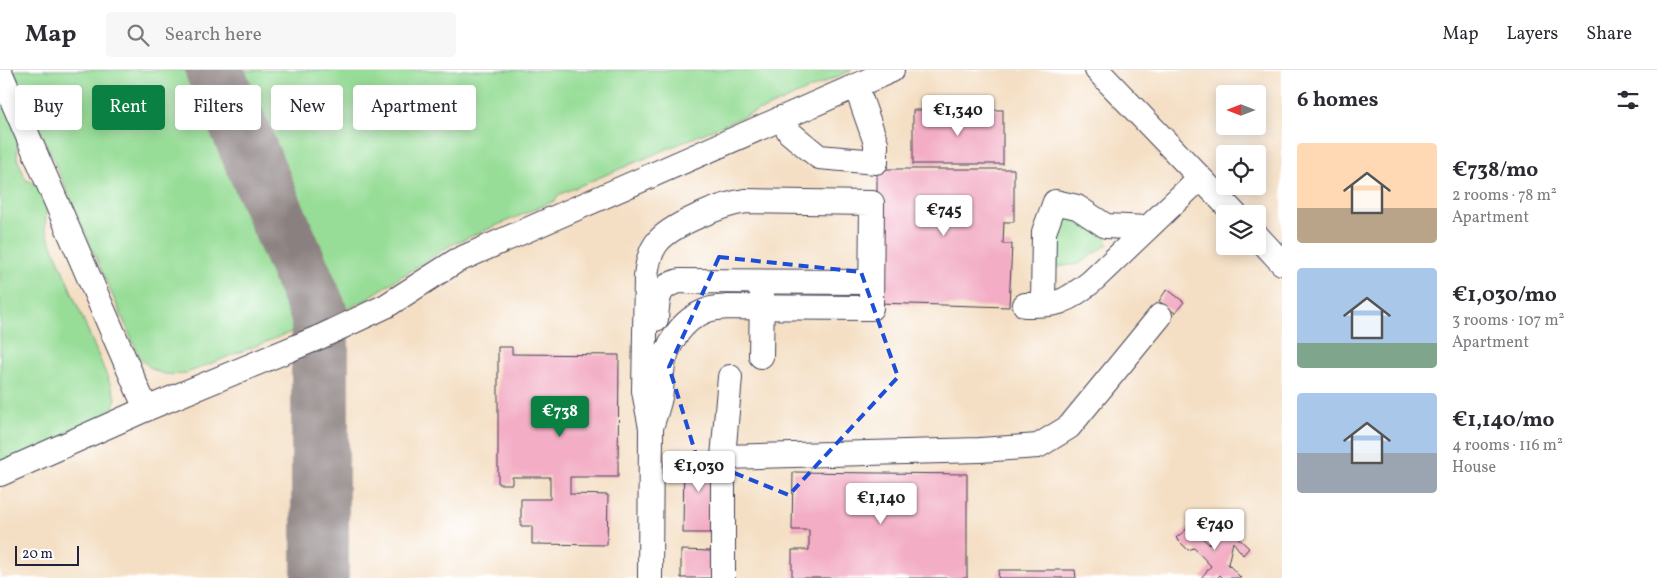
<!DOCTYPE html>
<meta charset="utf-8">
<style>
:root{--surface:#fff;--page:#f7f7f7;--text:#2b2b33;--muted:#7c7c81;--line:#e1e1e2;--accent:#0b8043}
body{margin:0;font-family:Vollkorn,serif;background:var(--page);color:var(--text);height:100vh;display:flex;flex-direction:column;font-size:19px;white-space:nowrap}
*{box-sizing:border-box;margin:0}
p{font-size:16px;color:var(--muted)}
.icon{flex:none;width:28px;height:28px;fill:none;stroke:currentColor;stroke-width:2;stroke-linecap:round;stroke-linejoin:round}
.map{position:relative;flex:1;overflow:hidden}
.details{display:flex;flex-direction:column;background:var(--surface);width:375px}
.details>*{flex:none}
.guide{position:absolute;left:15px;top:15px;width:475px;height:45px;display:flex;gap:10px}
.needle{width:32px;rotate:270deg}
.tools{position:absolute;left:1216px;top:15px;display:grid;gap:10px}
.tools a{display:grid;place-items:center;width:50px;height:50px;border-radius:5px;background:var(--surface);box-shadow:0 2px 12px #0003;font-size:25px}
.scale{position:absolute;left:15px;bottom:12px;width:64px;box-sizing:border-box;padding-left:5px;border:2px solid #22223b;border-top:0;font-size:14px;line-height:18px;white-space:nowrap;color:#22223b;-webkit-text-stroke:4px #fff;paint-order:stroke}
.price{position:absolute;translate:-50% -42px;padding:0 11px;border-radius:5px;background:#fff;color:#222;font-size:16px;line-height:32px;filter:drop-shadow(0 1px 2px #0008)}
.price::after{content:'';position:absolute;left:50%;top:30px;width:15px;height:11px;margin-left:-8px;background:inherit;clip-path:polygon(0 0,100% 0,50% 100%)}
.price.active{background:var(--accent);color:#fff}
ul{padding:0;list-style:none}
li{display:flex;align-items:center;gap:15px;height:125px;padding:0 15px}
li span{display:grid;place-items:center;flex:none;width:140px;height:100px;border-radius:5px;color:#555}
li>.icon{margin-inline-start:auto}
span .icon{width:60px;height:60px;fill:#fffc;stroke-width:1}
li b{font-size:21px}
h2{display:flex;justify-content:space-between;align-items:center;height:60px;padding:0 15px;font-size:21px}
.pill{padding:0 18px;border-radius:5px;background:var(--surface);box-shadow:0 2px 12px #0003;font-size:18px;line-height:45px}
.pill.active{background:var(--accent);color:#fff}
header{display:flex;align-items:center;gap:30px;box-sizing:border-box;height:70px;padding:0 25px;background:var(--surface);border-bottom:1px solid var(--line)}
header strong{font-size:24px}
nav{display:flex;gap:28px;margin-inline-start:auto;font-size:18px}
.search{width:350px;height:45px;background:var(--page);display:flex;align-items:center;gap:12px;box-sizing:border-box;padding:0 18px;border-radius:5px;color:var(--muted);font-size:19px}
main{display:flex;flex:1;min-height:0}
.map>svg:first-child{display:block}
.green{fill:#97dd97;stroke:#5c8069}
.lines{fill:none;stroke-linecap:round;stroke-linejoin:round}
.taxiway{stroke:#8b8080;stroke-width:58}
.building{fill:#f3adc4}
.minor-casing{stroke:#423e50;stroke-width:26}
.minor{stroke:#fff;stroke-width:24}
.marked{fill:none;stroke:#1d4ed8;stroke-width:4;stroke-dasharray:10 6;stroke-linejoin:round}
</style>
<header>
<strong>Map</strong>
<div class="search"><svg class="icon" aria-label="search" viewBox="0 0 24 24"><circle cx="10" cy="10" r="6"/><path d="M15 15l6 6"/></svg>Search here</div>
<nav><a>Map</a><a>Layers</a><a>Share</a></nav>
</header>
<main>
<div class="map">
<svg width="1282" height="508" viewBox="0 0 1282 508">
<rect width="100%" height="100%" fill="#fff"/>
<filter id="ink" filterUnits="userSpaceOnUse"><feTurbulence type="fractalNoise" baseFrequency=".02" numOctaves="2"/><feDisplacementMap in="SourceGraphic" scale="10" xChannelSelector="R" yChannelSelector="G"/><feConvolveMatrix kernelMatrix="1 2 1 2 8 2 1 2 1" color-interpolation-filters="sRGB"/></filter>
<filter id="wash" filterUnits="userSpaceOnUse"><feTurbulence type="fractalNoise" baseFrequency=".0096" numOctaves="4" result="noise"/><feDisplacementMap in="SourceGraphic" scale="20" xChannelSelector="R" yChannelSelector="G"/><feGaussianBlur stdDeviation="1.12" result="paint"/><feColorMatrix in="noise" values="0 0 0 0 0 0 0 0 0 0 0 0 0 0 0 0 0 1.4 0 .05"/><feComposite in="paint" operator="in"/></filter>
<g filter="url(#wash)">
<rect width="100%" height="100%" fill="#f4dfc4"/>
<!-- green -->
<g class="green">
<path d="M14,0h175l93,212 12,49 -110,43c-21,2 -30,-1 -44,-16z"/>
<polygon points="244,0 852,0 762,40 759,40 558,125 556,130 451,175 363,231 345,240 340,224"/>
<polygon points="0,25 18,67 17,88 26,110 39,115 47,132 45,158 116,328 111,341 101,353 0,395"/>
<polygon points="1063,144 1106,162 1107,175 1079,194 1055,197 1055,159"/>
</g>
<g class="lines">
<!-- taxiway -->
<polyline class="taxiway" points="214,0 318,241 320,250 320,508"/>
</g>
<g id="blocks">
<!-- building -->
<g class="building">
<rect x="913" y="40" width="90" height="54"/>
<polygon points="877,99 1014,99 1014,152 1004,152 1003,174 1012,174 1009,237 877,233"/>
<polygon points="1167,219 1184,232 1175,243 1159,231"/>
<polygon points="498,277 512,277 512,284 619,285 618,407 570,407 570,424 608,425 607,475 532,474 532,456 521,456 521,429 550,429 550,407 512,407 512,414 498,414"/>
<polygon points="684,383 715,384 714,463 683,463"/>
<polygon points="793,402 967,404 967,508 792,508 792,480 809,480 809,460 792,460"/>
<polygon points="1232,452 1237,457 1235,465 1249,478 1243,485 1233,472 1228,494 1241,508 1223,508 1220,505 1217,508 1201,508 1211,496 1194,478 1188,480 1176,468 1189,457 1209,474"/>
<polygon points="681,480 711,481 711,508 681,508"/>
<polygon points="999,500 1075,500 1076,508 998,508"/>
</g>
</g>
</g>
<g filter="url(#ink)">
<use href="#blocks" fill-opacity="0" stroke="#423e50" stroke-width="1"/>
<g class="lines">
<!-- minor casing -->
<g class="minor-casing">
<g id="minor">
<polyline points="1097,0 1235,144"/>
<polyline points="0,2 146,339"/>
<polyline points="781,48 790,63 819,87 876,92 876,73 856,16"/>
<polyline points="1258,167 1282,193"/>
<polyline points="1043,234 1044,162 1055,132 1077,137 1106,156 1147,158"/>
<path d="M1025,235c34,0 39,-2 66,-23l109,-104"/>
<path d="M656,249c2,-20 0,-32 23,-38l192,1"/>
<polyline points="761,286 762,223"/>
<polyline points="723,387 980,380 1038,376 1069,357 1160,246"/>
<polyline points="0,404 146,339 320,267 386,236 456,191 892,0"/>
<path d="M650,508l1,-150 -7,-37 2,-114c1,-12 3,-23 10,-33 13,-19 67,-40 90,-43l126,2 -1,105 -144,-1c-6,1 -14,1 -19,3 -26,9 -43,35 -46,62 -1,6 0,13 -1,19 -1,12 -7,25 -10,37"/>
<polyline points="723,508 723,387 730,307"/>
</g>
</g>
<!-- minor -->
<use href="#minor" class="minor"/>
</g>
</g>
<!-- marked area -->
<path class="marked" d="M719,187l142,15 37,105 -109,118 -92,-37 -28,-91z"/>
</svg>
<div class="tools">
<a><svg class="needle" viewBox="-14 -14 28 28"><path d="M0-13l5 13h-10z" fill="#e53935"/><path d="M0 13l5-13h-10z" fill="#7c7c81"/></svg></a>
<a><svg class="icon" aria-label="locate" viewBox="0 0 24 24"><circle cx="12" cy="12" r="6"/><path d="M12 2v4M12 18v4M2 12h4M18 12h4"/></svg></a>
<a><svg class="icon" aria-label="layers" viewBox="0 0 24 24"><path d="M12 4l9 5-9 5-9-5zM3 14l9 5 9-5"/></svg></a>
</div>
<div class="scale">20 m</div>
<b class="price" style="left:958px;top:67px">€1,340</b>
<b class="price" style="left:944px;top:167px">€745</b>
<b class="price active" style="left:560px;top:368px">€738</b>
<b class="price" style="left:699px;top:423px">€1,030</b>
<b class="price" style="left:881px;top:455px">€1,140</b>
<b class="price" style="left:1215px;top:481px">€740</b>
<div class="guide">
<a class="pill">Buy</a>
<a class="pill active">Rent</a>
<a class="pill">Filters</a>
<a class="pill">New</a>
<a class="pill">Apartment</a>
</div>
</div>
<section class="details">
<h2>6 homes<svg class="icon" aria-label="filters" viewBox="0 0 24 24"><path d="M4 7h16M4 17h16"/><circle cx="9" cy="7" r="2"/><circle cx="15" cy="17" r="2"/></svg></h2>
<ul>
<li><span style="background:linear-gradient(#ffd9b3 65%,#b9a48a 0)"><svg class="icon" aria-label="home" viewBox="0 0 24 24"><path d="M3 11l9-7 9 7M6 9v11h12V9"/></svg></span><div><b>€738/mo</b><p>2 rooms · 78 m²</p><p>Apartment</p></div></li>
<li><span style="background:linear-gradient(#a9c7e8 75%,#7fa58c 0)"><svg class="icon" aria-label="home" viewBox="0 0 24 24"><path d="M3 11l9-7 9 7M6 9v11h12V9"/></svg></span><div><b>€1,030/mo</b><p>3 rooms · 107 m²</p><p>Apartment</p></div></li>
<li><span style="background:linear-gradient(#a9c7e8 60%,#9aa5b1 0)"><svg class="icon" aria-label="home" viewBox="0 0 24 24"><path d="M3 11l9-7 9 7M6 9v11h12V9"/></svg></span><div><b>€1,140/mo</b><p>4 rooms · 116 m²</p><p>House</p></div></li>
</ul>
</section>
</main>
